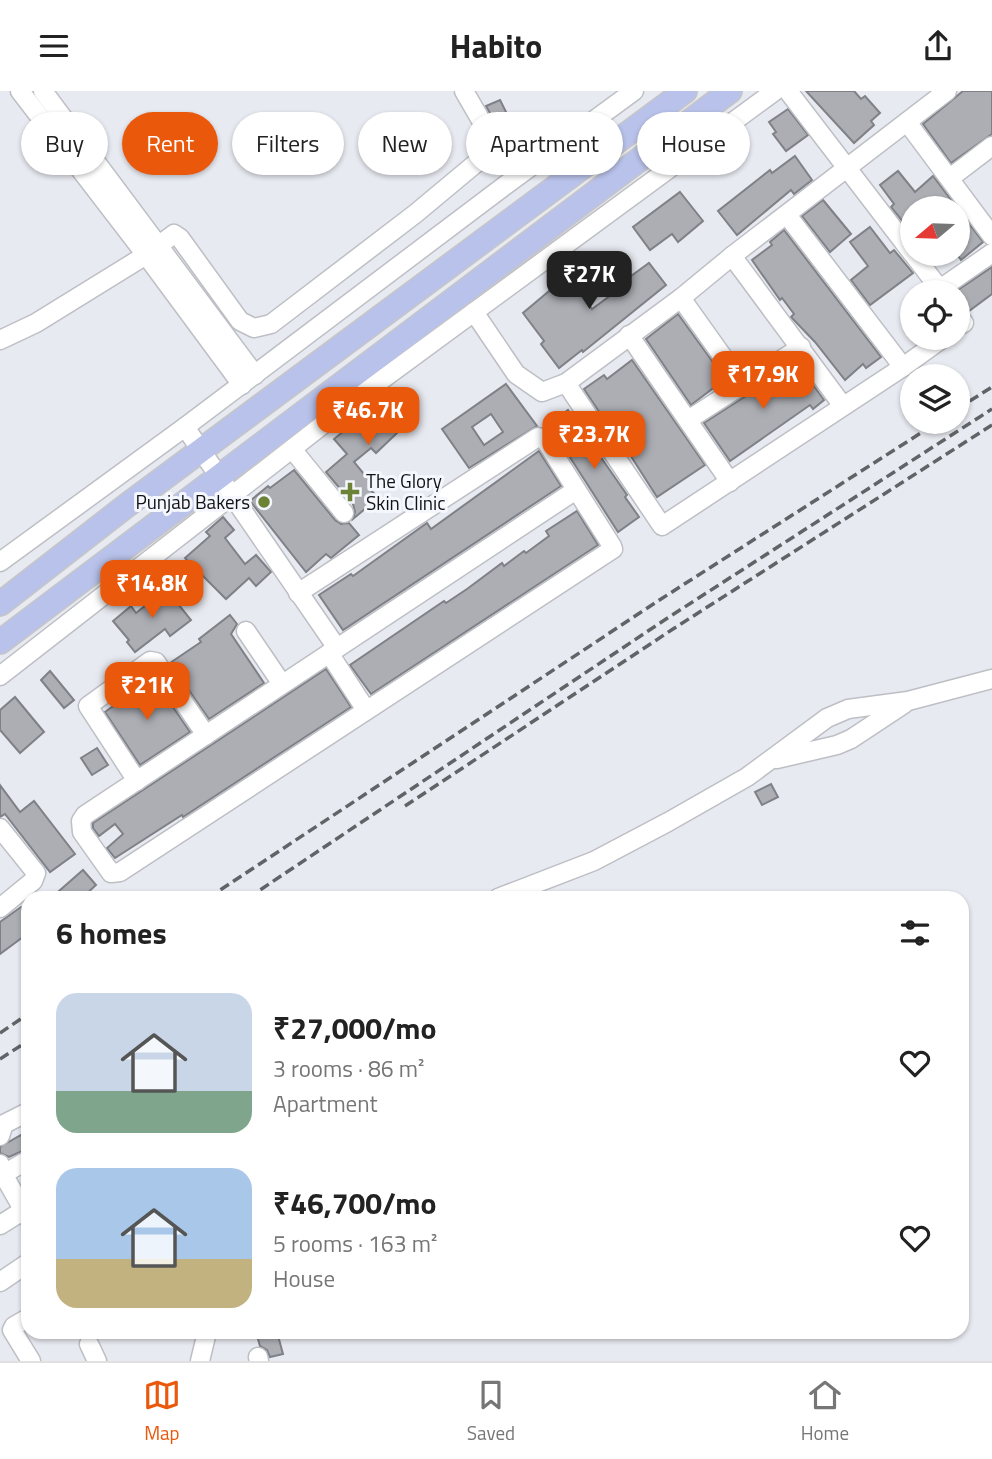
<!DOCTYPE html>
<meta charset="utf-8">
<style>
:root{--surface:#fff;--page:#f6f6f6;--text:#222;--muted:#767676;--line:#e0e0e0;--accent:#ea580c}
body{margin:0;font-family:"Titillium Web",sans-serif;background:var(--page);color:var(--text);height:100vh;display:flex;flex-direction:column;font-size:26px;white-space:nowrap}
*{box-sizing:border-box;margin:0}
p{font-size:23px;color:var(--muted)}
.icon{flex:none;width:38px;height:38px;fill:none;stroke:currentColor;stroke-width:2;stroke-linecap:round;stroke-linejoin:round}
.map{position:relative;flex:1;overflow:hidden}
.side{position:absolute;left:21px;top:800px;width:948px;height:448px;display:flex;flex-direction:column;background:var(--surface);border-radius:21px;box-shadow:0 2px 5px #0004}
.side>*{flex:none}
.guide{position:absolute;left:21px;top:21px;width:950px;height:63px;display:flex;gap:14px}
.needle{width:46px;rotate:251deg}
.buttons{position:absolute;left:900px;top:105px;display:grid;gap:14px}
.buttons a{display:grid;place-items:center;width:70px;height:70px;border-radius:50%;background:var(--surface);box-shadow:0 2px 5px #0004;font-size:35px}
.price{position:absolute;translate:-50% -60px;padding:0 16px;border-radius:14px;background:var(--accent);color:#fff;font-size:23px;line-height:46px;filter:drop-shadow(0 2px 4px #0008)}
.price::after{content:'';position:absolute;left:50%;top:42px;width:21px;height:16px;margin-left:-10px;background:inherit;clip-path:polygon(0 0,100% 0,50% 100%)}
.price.selected{background:#222;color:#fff}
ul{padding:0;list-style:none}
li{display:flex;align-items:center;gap:21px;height:175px;padding:0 35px}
li span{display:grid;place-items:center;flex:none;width:196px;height:140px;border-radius:21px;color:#555}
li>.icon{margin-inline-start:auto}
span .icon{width:84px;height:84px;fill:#fffc;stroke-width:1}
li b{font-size:30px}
h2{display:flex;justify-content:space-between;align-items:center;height:84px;padding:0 35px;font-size:30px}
.chip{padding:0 24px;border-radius:32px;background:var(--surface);box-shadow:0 2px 5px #0004;font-size:24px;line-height:63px}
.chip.selected{background:var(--accent);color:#fff}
header{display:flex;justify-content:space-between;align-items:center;height:91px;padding:0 35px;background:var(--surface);font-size:32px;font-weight:700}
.menu{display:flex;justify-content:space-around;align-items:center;height:98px;border-top:2px solid var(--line);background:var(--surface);font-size:19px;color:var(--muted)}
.menu a{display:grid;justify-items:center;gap:4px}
.menu .selected{color:var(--accent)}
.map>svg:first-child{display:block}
.building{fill:#acaeb4;stroke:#7f8187;stroke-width:2;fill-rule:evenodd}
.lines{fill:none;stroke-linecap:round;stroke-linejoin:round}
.minor-casing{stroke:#bdbfc5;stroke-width:21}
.major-casing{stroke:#c6c6c7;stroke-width:26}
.minor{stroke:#fff;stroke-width:18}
.major{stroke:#b9c2ea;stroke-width:23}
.rail{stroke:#616366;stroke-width:3.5;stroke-dasharray:10 5;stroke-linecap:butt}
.poi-dot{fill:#6c8335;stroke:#f5f7fe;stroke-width:2.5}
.labels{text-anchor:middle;stroke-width:6;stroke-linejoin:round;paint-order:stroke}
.poi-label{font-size:19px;fill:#111214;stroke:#f5f7fe;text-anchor:start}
</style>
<header><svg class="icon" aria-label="menu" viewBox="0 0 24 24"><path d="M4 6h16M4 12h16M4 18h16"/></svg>Habito<svg class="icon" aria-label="share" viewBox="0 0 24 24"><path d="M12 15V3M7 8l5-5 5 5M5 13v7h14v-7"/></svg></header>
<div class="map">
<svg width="992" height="1270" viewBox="0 0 992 1270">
<rect width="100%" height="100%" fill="#e8eaf1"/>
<!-- building -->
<g class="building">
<polygon points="806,0 854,0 861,8 865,5 880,22 871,30 874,34 854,52"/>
<polygon points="963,0 992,0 992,43 951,72 923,33"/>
<polygon points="500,9 510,29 497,35 486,15"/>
<polygon points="788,18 808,44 786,60 773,43 776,41 769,31"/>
<polygon points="795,65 812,89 794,103 791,99 737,144 718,120 770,79 772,82"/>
<polygon points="898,80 915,101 933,85 957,117 912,117 912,142 891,116 894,113 880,94"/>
<polygon points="680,101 703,130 678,151 672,143 650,159 633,136"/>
<polygon points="823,109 851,143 830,161 802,125"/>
<polygon points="957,117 983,151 961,169 957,163"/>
<polygon points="870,136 890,162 894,159 913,182 870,214 851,189 868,175 850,151"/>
<polygon points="784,139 881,266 866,277 863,273 845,289 815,251 791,226 794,223 782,207 780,209 752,169 772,154 770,151"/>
<polygon points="620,168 631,185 649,172 666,194 583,261 582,259 559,277 541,253 544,250 523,222 567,185 592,218 615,201 601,181"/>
<polygon points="992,176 992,203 969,220 955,201"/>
<polygon points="678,223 725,288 691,314 646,248"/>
<polygon points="632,269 705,374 657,406 620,348 618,349 584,298 604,284 607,288"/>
<polygon points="797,272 824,309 813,318 810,314 730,370 704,332"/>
<path d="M506,293l31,42 -68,42 -27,-39zM491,323l12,18 -19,13 -12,-18z"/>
<polygon points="395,298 417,323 376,362 371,357 354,371 373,394 369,397 378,407 353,428 355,421 353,413 326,381 347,363 334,348"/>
<polygon points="568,319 627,404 625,406 639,426 618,441 555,343 545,336"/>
<polygon points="539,360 561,395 343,539 319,504 351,483 353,485 427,432 431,438"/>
<polygon points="294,379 335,429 341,433 349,432 359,444 331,467 326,463 306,481 250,410 268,395 270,397"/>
<polygon points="577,420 598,454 371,603 350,574 444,510 446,512 467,498 502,472 504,475 524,460 526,462 549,445 546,440"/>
<polygon points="223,426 234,439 225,447 245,473 256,464 271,481 256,495 249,487 226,508 185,467 210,445 206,441"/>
<polygon points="166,498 191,529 170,545 165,538 135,561 127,551 129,549 113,530 131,515 136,522"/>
<polygon points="230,524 237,533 231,543 264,592 209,628 170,572 201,551 199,548"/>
<polygon points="326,578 351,616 183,726 182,724 115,767 107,757 123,743 115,733 99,745 93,737 93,732"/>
<polygon points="50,580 74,609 64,617 41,589"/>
<polygon points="153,587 190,641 140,674 105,621"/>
<polygon points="15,606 44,641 20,662 0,639 0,619"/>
<polygon points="97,657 108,674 92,684 81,667"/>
<polygon points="771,693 778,706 762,714 755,701"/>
<polygon points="0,694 20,721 34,710 75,763 50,781 5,723 0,726"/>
<polygon points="83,779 96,794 82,807 51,807"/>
<polygon points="21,816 28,825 28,839 22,844 23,846 0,863 0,831"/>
<polygon points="21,1044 27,1058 9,1066 0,1062 0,1056"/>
<polygon points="256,1241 277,1241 283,1263 270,1266 267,1259 260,1255"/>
</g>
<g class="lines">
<!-- minor casing -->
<g class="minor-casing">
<g id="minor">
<polyline points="20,0 146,164 242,294"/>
<polyline points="43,0 255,284"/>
<polyline points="788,0 912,162"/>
<polyline points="907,31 992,145"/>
<polyline points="950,87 992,55"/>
<polyline points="787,124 903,276"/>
<polyline points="913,163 942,201"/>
<polyline points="732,165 843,315"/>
<polyline points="940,198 992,162"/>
<polyline points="681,207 743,294"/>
<polyline points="474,221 516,283 542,301 566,292 681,207 732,165 947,0"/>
<polyline points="957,223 964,232 957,236"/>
<polyline points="629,244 730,391"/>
<polyline points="0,249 36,232 146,164 174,143 180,147 240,230 254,237 271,233 415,123 487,63 492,53 490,45 464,0"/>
<polyline points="566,292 662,435 903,276 943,247"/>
<polyline points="688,329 801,256"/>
<polyline points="185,336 337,557"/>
<polyline points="292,358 344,422"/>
<polyline points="0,471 185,336 507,93 634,0"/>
<polyline points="298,502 538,346 545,349 612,455 613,458 120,781 111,782 82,741 81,730 85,724 576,399"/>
<polyline points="246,540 282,593"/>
<polyline points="329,562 366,619"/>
<polyline points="0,585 361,304 775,0"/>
<polyline points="777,668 837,654 851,648 904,613"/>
<polyline points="137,690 88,615 150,570 156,571 206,644"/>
<polyline points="0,737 36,782 33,790 0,817"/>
<polyline points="498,807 594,770 668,731 747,686 827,627 848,618 908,610 992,588"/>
<polyline points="0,1045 4,1033 28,1021"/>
<polyline points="0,1073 3,1083 28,1127"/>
<polyline points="0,1085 28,1069"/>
<polyline points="0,1134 24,1119"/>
<polyline points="0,1191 28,1172"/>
<polyline points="28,1227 14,1235 12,1239 31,1270"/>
<polyline points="89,1253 97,1270"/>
<polyline points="258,1266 259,1270"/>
<polyline points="200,1270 207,1241"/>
</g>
</g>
<!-- major casing -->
<g class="major-casing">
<g id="major">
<polyline points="0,513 126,415 685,0"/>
<polyline points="0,551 730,0"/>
</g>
</g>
<!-- minor -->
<use href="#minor" class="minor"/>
<!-- major -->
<use href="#major" class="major"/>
<!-- rail -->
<g class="rail">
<polyline points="957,318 992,296"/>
<polyline points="405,715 673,538 992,334"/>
<polyline points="208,807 661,508 938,331"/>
<polyline points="248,807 666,528 992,318"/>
<polyline points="0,942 28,923"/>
<polyline points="0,968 28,950"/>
</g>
</g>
<!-- markers -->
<g class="poi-dot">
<path d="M346.5 390.5h7v7h7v7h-7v7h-7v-7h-7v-7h7z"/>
<circle cx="264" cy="411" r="7"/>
</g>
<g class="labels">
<!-- poi labels -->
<g class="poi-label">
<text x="366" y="397">The Glory<tspan x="366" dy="22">Skin Clinic</tspan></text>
<text x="250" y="418" text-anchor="end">Punjab Bakers</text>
</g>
</g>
</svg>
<div class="buttons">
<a><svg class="needle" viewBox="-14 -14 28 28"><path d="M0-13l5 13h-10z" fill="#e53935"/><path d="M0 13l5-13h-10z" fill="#767676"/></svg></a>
<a><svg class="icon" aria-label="locate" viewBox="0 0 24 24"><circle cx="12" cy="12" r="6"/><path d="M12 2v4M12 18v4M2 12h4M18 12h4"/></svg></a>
<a><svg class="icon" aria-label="layers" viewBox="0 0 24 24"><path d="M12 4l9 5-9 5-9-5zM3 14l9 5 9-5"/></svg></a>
</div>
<b class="price selected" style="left:589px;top:220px">₹27K</b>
<b class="price" style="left:763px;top:320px">₹17.9K</b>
<b class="price" style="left:368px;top:356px">₹46.7K</b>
<b class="price" style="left:594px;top:380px">₹23.7K</b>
<b class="price" style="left:152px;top:529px">₹14.8K</b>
<b class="price" style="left:147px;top:631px">₹21K</b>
<div class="guide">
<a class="chip">Buy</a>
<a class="chip selected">Rent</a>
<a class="chip">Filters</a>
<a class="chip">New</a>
<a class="chip">Apartment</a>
<a class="chip">House</a>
</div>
<section class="side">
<h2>6 homes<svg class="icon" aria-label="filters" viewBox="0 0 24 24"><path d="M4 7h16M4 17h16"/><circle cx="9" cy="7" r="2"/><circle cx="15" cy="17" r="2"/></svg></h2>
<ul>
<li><span style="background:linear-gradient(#c9d6e8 70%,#7fa58c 0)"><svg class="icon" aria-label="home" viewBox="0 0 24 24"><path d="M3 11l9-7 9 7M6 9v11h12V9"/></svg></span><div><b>₹27,000/mo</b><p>3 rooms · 86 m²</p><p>Apartment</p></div><svg class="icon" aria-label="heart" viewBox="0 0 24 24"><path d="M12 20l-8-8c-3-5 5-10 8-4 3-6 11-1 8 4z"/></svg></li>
<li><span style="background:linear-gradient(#a9c7e8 65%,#c2b280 0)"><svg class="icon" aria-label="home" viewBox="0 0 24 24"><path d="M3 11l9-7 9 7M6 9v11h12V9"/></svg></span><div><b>₹46,700/mo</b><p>5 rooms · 163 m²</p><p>House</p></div><svg class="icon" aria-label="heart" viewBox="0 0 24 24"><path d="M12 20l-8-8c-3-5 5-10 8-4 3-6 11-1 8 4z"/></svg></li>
</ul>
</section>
</div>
<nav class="menu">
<a class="selected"><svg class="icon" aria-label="map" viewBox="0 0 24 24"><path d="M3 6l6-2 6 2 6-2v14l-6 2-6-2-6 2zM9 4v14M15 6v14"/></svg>Map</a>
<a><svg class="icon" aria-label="saved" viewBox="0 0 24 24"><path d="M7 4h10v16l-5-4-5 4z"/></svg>Saved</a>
<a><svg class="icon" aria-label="home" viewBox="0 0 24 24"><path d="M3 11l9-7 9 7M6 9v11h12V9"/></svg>Home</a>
</nav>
